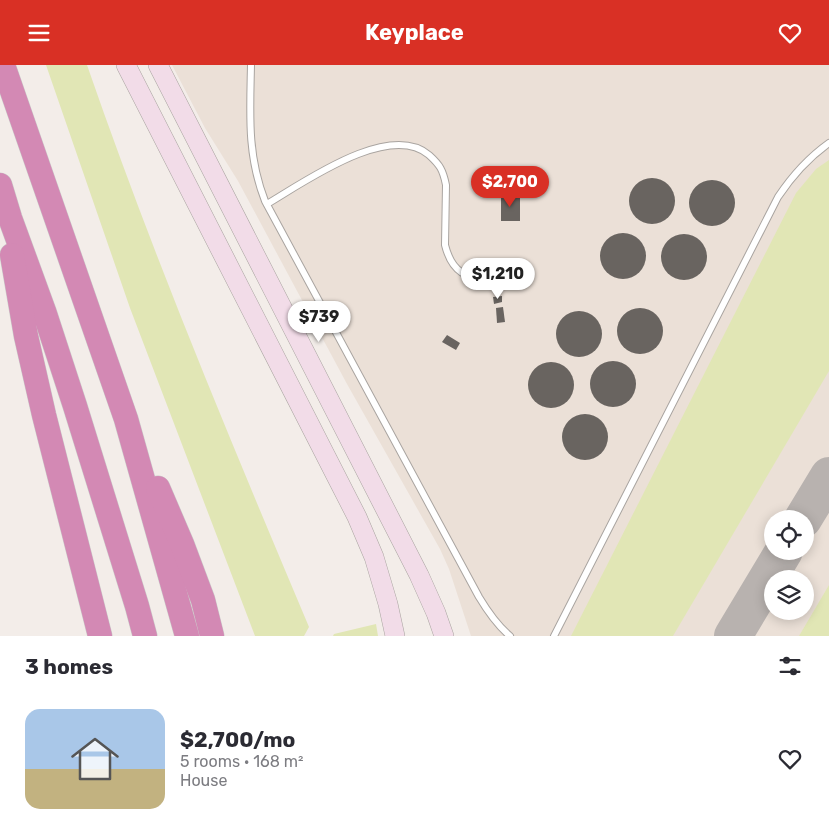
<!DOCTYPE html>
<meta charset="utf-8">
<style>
:root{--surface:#fff;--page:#f7f7f7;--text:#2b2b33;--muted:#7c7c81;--accent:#d93025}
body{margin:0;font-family:Rubik,sans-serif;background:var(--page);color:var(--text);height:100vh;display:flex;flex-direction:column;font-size:19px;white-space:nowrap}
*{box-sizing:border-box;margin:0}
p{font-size:16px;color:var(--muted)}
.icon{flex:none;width:28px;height:28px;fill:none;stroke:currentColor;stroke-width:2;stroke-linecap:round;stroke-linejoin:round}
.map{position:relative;height:571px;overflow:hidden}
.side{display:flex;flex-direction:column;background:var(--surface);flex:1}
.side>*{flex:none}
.buttons{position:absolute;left:764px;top:445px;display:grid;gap:10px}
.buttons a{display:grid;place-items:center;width:50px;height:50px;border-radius:50%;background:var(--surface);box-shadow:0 2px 12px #0003;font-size:25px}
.price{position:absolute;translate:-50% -42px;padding:0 11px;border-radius:18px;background:#fff;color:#222;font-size:16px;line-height:32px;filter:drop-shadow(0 1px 2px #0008)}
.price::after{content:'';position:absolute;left:50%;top:30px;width:15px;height:11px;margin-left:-8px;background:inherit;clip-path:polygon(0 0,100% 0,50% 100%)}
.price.current{background:var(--accent);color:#fff}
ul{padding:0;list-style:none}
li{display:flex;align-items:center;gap:15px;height:125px;padding:0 25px}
li span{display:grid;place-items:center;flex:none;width:140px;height:100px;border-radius:15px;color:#555}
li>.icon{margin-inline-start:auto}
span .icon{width:60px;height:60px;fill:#fffc;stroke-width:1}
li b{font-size:21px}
h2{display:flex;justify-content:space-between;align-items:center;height:60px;padding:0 25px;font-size:21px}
header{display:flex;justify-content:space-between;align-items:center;height:65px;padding:0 25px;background:var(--accent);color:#fff;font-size:22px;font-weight:700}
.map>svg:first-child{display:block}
.built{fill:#ebe0d7;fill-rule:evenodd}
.green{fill:#e1e6b5}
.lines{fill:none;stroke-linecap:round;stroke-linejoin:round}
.taxiway{stroke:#b8b2af;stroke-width:38}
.building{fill:#696460}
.lane-casing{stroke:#a9a4a0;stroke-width:8}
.secondary-casing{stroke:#a9a4a0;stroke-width:20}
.highway-casing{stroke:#cacac9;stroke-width:25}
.lane{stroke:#fff;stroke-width:6}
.secondary{stroke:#f2dce8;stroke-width:19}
.highway{stroke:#d389b4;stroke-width:24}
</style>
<header><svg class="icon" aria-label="menu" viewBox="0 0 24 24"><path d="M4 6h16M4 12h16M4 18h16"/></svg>Keyplace<svg class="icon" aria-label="heart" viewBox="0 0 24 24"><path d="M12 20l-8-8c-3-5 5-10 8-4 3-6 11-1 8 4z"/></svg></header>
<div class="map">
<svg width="829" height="571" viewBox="0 0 829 571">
<rect width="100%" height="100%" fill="#f3ede9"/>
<!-- built -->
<path class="built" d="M172,0h657v571h-358l-22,-67 -9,-20 -93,-165 -109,-203 -33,-53zM772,454h33v32h-33zM772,514h33v32h-33z"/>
<!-- green -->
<g class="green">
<path d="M46,0h41c66,191 144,377 222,562l-5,9h-49l-125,-328z"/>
<polygon points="829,95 829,306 673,571 571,571 796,128 816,104"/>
<polygon points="829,520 829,571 799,571"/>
<polygon points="376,559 378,571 333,571 334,569"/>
</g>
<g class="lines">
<!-- taxiway -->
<g class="taxiway">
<polyline points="803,454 829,411"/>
<polyline points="733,571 784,486"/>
</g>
</g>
<!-- building -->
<g class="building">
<circle cx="652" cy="136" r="23"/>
<rect x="502" y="115" width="9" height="5"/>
<circle cx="712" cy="138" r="23"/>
<rect x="501" y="130" width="19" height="26"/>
<circle cx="623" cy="191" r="23"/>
<circle cx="684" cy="192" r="23"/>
<polygon points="502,231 502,237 494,239 493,232"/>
<polygon points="503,242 505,257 497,258 496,243"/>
<circle cx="640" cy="266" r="23"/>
<circle cx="579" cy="269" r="23"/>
<polygon points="447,270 460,278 456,285 442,277"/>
<circle cx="613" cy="319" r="23"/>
<circle cx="551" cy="320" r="23"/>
<circle cx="585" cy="372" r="23"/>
</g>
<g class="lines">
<!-- lane casing -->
<g class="lane-casing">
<g id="lane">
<path d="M251,0c-1,49 -4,90 14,136l214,396c9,15 18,28 31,39"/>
<path d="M267,139c36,-21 122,-83 162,-49 11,10 14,15 17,30l-1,60c7,28 21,33 48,36"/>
<path d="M554,571l224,-439c14,-21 30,-39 51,-54"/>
</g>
</g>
<!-- secondary casing -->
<g class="secondary-casing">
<g id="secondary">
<polyline points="126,0 357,452 374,492 388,539 395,571"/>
<polyline points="158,0 419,510 436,548 444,571"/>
</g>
</g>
<!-- highway casing -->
<g class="highway-casing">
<g id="highway">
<polyline points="3,0 126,354 187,571"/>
<polyline points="0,120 10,153 44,246 75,341 137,541 145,571"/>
<polyline points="12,190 26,271 44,350 100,571"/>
<polyline points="158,423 182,479 203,535 212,571"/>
</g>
</g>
<!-- lane -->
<use href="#lane" class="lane"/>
<!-- secondary -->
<use href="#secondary" class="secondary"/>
<!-- highway -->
<use href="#highway" class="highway"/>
</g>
</svg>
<div class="buttons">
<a><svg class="icon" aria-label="locate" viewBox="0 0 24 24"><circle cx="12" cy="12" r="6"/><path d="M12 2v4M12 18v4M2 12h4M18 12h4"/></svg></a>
<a><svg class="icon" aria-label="layers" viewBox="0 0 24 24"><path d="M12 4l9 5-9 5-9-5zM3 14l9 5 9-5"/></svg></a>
</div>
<b class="price current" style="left:510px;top:143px">$2,700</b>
<b class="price" style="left:498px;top:235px">$1,210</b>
<b class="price" style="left:319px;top:278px">$739</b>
</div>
<section class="side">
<h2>3 homes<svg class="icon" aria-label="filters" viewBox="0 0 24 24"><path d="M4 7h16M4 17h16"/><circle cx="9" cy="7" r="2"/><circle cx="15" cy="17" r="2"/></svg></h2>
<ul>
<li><span style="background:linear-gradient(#a9c7e8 60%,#c2b280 0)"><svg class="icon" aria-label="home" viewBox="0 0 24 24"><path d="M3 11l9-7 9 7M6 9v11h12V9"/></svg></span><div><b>$2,700/mo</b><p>5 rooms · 168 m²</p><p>House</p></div><svg class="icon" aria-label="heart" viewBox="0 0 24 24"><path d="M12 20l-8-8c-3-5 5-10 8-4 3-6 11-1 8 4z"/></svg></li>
</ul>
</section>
